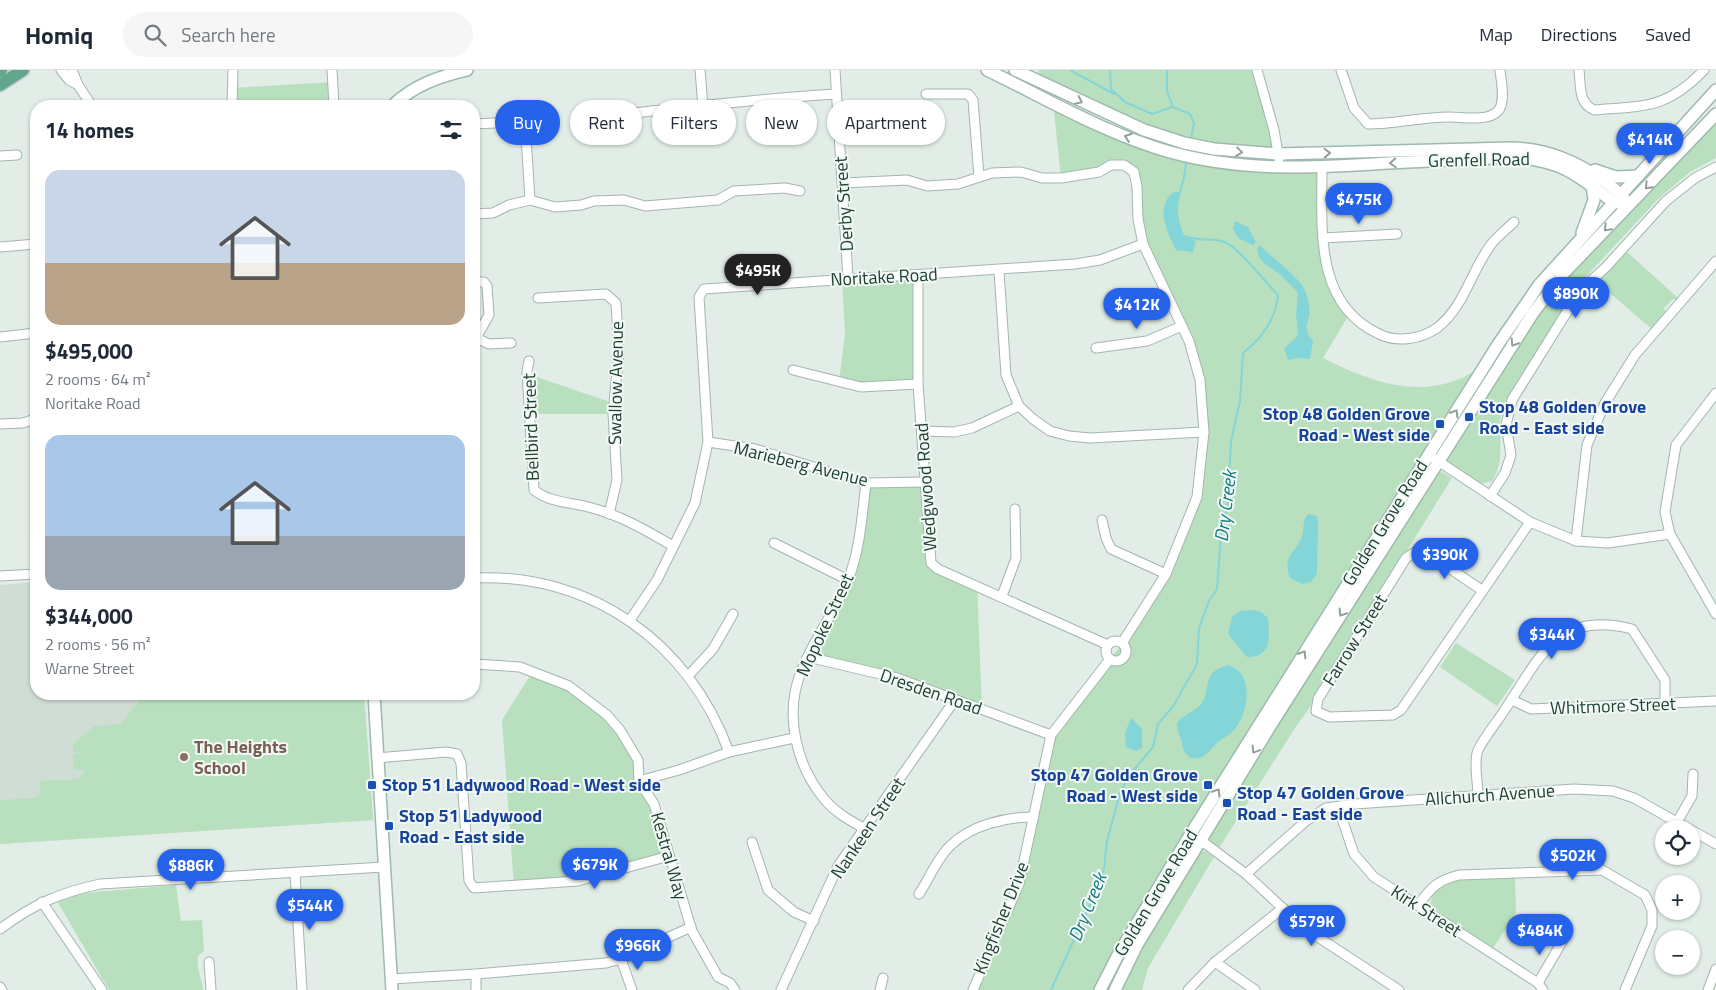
<!DOCTYPE html>
<meta charset="utf-8">
<style>
:root{--surface:#fff;--page:#f6f6f7;--text:#1f2937;--muted:#747a83;--line:#e0e1e3;--accent:#2563eb}
body{margin:0;font-family:"Titillium Web",sans-serif;background:var(--page);color:var(--text);height:100vh;display:flex;flex-direction:column;font-size:19px;white-space:nowrap}
*{box-sizing:border-box;margin:0}
p{font-size:16px;color:var(--muted)}
.icon{flex:none;width:28px;height:28px;fill:none;stroke:currentColor;stroke-width:2;stroke-linecap:round;stroke-linejoin:round}
.map{position:relative;flex:1;overflow:hidden}
.side{position:absolute;left:30px;top:30px;width:450px;height:600px;display:flex;flex-direction:column;background:var(--surface);border-radius:20px;box-shadow:0 1px 4px #0004}
.side>*{flex:none}
.top-card{position:absolute;left:495px;top:30px;width:475px;height:45px;display:flex;gap:10px}
.fabs{position:absolute;left:1655px;top:750px;display:grid;gap:10px}
.fabs a{display:grid;place-items:center;width:45px;height:45px;border-radius:50%;background:var(--surface);box-shadow:0 1px 4px #0004;font-size:25px}
.price{position:absolute;translate:-50% -42px;padding:0 11px;border-radius:18px;background:var(--accent);color:#fff;font-size:16px;line-height:32px;filter:drop-shadow(0 1px 2px #0008)}
.price::after{content:'';position:absolute;left:50%;top:30px;width:15px;height:11px;margin-left:-8px;background:inherit;clip-path:polygon(0 0,100% 0,50% 100%)}
.price.active{background:#222;color:#fff}
ul{padding:0;list-style:none}
li{display:grid;align-content:center;gap:10px;height:265px;padding:0 15px}
li span{display:grid;place-items:center;height:155px;border-radius:15px;color:#555}
li>.icon{margin-inline-start:auto}
span .icon{width:90px;height:90px;fill:#fffc;stroke-width:1}
li b{font-size:21px}
h2{display:flex;justify-content:space-between;align-items:center;height:60px;padding:0 15px;font-size:21px}
.chip{padding:0 18px;border-radius:22px;background:var(--surface);box-shadow:0 1px 4px #0004;font-size:18px;line-height:45px}
.chip.active{background:var(--accent);color:#fff}
header{display:flex;align-items:center;gap:30px;box-sizing:border-box;height:70px;padding:0 25px;background:var(--surface);border-bottom:1px solid var(--line)}
header strong{font-size:24px}
nav{display:flex;gap:28px;margin-inline-start:auto;font-size:18px}
.search{width:350px;height:45px;background:var(--page);display:flex;align-items:center;gap:12px;box-sizing:border-box;padding:0 18px;border-radius:28px;color:var(--muted);font-size:19px}
.map>svg:first-child{display:block}
.built{fill:#cfddd5}
.green{fill:#b8e0be}
.water{fill:#84d5d8}
.lines{fill:none;stroke-linecap:round;stroke-linejoin:round}
.stream{stroke:#84d5d8;stroke-width:2}
.street-casing{stroke:#a3b6ad;stroke-width:11}
.secondary-casing{stroke:#9ebaad;stroke-width:14}
.primary-casing{stroke:#c1cac6;stroke-width:15}
.street{stroke:#fff;stroke-width:9}
.secondary{stroke:#fff;stroke-width:11}
.primary{stroke:#61a78d;stroke-width:12}
.oneway{stroke:#90a099}
.transit-dot{fill:#1a4fb4;stroke:#f2f9f5;stroke-width:2}
.education-dot{fill:#8d6e63;stroke:#f2f9f5;stroke-width:2}
.labels{text-anchor:middle;stroke-width:4;stroke-linejoin:round;paint-order:stroke}
.street-label{font-size:18px;fill:#204033;stroke:#f2f9f5}
.transit-label{font-size:18px;font-weight:bold;fill:#164399;stroke:#f2f9f5;text-anchor:start}
.education-label{font-size:18px;font-weight:bold;fill:#785e54;stroke:#f2f9f5;text-anchor:start}
.water-label{font-size:19px;font-style:italic;fill:#147c82;stroke:#f2f9f5}
</style>
<header>
<strong>Homiq</strong>
<div class="search"><svg class="icon" aria-label="search" viewBox="0 0 24 24"><circle cx="10" cy="10" r="6"/><path d="M15 15l6 6"/></svg>Search here</div>
<nav><a>Map</a><a>Directions</a><a>Saved</a></nav>
</header>
<div class="map">
<svg width="1716" height="920" viewBox="0 0 1716 920">
<rect width="100%" height="100%" fill="#e1ede6"/>
<!-- built -->
<polygon class="built" points="36,512 36,624 364,624 373,750 0,774 0,515"/>
<!-- green -->
<g class="green">
<polygon points="1039,0 1257,0 1278,84 1177,71 1035,10"/>
<polygon points="332,12 334,36 232,36 231,18"/>
<path d="M1053,32l121,51 148,14 5,100 23,46 -27,45c40,20 86,39 131,23 11,-3 21,-11 31,-16l-385,625h-127l46,-106 30,-138 73,-103 44,-69 31,-77 7,-65 -5,-52 -17,-54 -39,-82 -9,-72 -10,-7 -63,13z"/>
<path d="M1716,55v33l-26,14 -31,26 -80,86 -76,121c-8,25 5,53 -11,76l-12,3 -34,-22 -1,-3 91,-144 30,-38 138,-144z"/>
<polygon points="1627,182 1678,228 1676,231 1673,229 1664,238 1666,242 1652,259 1597,212"/>
<polygon points="918,206 918,314 861,317 839,311 845,264 842,208"/>
<polygon points="531,305 610,332 610,344 533,344"/>
<polygon points="1442,402 1452,408 1308,640 1295,658 1219,778 1209,770 1209,763 1434,404"/>
<polygon points="925,412 931,493 977,515 982,639 897,608 808,587 848,510 866,413"/>
<polygon points="1456,573 1515,610 1497,636 1440,597"/>
<polygon points="533,601 591,631 633,680 669,786 598,807 514,816 502,650"/>
<polygon points="144,624 364,624 373,750 0,774 0,730 36,728 40,725 40,711 80,709 85,700 74,700 73,684 82,683 73,681 73,674 94,656 121,654"/>
<polygon points="1204,781 1214,787 1148,898 1142,920 1118,920 1124,905 1198,783"/>
<path d="M1515,807l1,36 -23,35 -44,-28 -18,-15c-2,-32 63,-27 84,-28z"/>
<path d="M176,815l5,36 21,-1 2,31 -6,5c-2,12 4,22 5,34h-94l-52,-89 27,-8z"/>
</g>
<!-- water -->
<g class="water">
<path d="M1173,122h8c-8,16 -5,27 2,44l13,5 -3,11 -17,-2c-9,-19 -21,-42 -3,-58z"/>
<polygon points="1235,151 1248,157 1256,172 1253,175 1238,168 1233,159"/>
<path d="M1260,175c12,14 41,32 46,48 2,5 5,18 3,23 -2,12 -6,13 4,25l-3,18 -13,-1 -9,2 -4,-11 14,-14 -2,-21 2,-21 -16,-17 -18,-13 -5,-6 -2,-8z"/>
<path d="M1308,444l9,2 1,5 -1,53 -6,8 -9,2 -12,-6c-8,-23 4,-23 12,-41 3,-8 -1,-15 6,-23z"/>
<path d="M1253,540l8,2 7,6c1,18 5,39 -21,39l-19,-23 4,-17 8,-6z"/>
<path d="M1227,595c28,6 22,47 8,64 -5,6 -12,9 -18,14 -6,6 -14,18 -25,15 -6,-2 -9,-8 -10,-14 -1,-6 -5,-13 -5,-19 1,-9 19,-13 25,-22 10,-16 -2,-29 25,-38z"/>
<polygon points="1131,648 1142,659 1142,678 1136,681 1126,677 1125,663"/>
</g>
<g class="lines">
<!-- stream -->
<g class="stream">
<polyline points="1070,0 1114,24"/>
<polyline points="1110,0 1111,19 1125,32 1152,44 1172,37"/>
<polyline points="1167,0 1167,21 1173,37 1190,44 1194,53 1191,69"/>
<path d="M1051,920l44,-96 9,-25 3,-28 13,-48 8,-16 25,-30 5,-23 16,-19 23,-41 2,-36 10,-27 8,-12 4,-55 7,-32 3,-61 9,-40 3,-48c19,-15 33,-33 35,-58 -11,-11 -41,-49 -53,-53 -15,-5 -26,0 -42,-6 -15,-37 2,-41 3,-75"/>
</g>
<!-- street casing -->
<g class="street-casing">
<g id="street">
<polyline points="61,0 69,10 78,15"/>
<polyline points="72,0 78,15 92,36"/>
<polyline points="332,0 334,36"/>
<polyline points="700,0 703,37"/>
<polyline points="835,0 848,208"/>
<polyline points="1257,0 1274,60 1279,89"/>
<path d="M1341,0l13,38 14,16c27,0 54,-7 81,-7 13,0 39,5 49,-6 8,-9 3,-30 2,-41"/>
<path d="M1579,0c2,16 -1,33 15,40 50,-4 73,-1 110,-40"/>
<polyline points="926,24 968,24 973,30 979,107"/>
<polyline points="232,36 233,0"/>
<path d="M612,45c75,-7 149,-17 224,-21"/>
<polyline points="474,54 513,52 523,56 526,66 530,130"/>
<polyline points="0,86 17,85"/>
<path d="M1322,97c0,62 -8,137 57,167 18,9 42,5 58,-6 27,-21 34,-56 53,-82 6,-9 17,-17 24,-24"/>
<polyline points="843,113 907,110 927,116 958,114 992,103 1021,102 1042,108 1061,108 1099,102 1111,95 1124,95 1134,102 1137,117 1138,149 1143,174 1189,271 1200,310 1204,362 1197,427 1166,504 1122,573"/>
<polyline points="474,144 493,143 509,135 530,130 555,137 581,135 594,131 624,130 645,136 718,130 734,121 785,118 800,121"/>
<polyline points="1323,168 1397,164"/>
<polyline points="0,177 36,174"/>
<polyline points="999,201 1006,305 1019,336 1033,349 1050,361 1069,366 1090,368 1204,362"/>
<polyline points="918,206 918,314 931,493 938,499 1108,575"/>
<polyline points="474,212 484,212 487,216 489,245 476,268"/>
<polyline points="538,228 606,224 616,233 619,282 613,343 617,410 609,444"/>
<polyline points="0,267 36,263"/>
<polyline points="474,267 489,274 511,273"/>
<polyline points="1096,278 1147,271 1182,256"/>
<path d="M529,291l-2,10 7,119c16,13 38,12 58,18 30,8 55,23 81,38"/>
<polyline points="793,300 861,317 918,314"/>
<polyline points="1716,323 1676,375 1665,442 1670,464 1716,544"/>
<polyline points="0,354 23,353 35,349"/>
<polyline points="923,361 954,362 972,358 1019,336"/>
<polyline points="708,372 755,379 866,413 925,412"/>
<polyline points="1435,389 1530,452 1576,471 1608,473 1670,464"/>
<polyline points="1490,426 1505,403 1511,385 1506,355 1512,330 1570,237 1584,217 1606,197 1666,131 1695,108 1716,97"/>
<polyline points="1102,450 1106,468 1111,479 1166,504"/>
<polyline points="1576,471 1587,375 1605,333 1635,285 1716,191"/>
<polyline points="774,473 848,510"/>
<polyline points="0,506 36,504"/>
<path d="M474,508c117,-5 215,64 255,174"/>
<polyline points="1483,521 1433,487 1418,480 1406,488 1318,629 1316,641 1329,647 1393,645 1401,640 1530,452"/>
<polyline points="1002,526 1016,488 1015,439"/>
<polyline points="630,550 657,510 695,433 708,372 699,227 704,219 1075,194 1100,190 1143,174"/>
<circle cx="1116" cy="581" r="10"/>
<polyline points="808,587 897,608 1051,665"/>
<polyline points="474,594 520,597 569,616 607,645 620,660 638,690 639,711 654,734 692,861 718,907 730,913 735,920"/>
<polyline points="688,606 713,579 733,544"/>
<polyline points="1512,630 1531,639 1716,631"/>
<polyline points="377,688 446,682 457,684 461,693 469,811 474,818 578,811 669,786"/>
<polyline points="639,711 679,700 729,682 794,668"/>
<path d="M1478,726c0,-13 -4,-30 -1,-43 2,-9 23,-35 29,-45 35,-53 52,-98 126,-79l33,51v24"/>
<polyline points="1338,737 1354,784 1374,807 1538,913 1543,920"/>
<polyline points="1677,752 1692,726 1693,704"/>
<path d="M865,759c-14,-8 -29,-16 -40,-29 -29,-34 -41,-86 -24,-128 12,-32 34,-60 47,-92 12,-30 14,-64 18,-97"/>
<polyline points="1691,760 1716,774"/>
<polyline points="1191,763 1246,804 1304,858 1399,920"/>
<polyline points="752,772 768,820 794,842 814,851"/>
<polyline points="295,803 302,920"/>
<polyline points="1246,804 1306,751 1326,738 1355,734 1574,719 1613,721 1634,728 1689,759"/>
<path d="M919,824c10,-15 18,-36 32,-49 21,-20 54,-28 83,-28"/>
<polyline points="42,832 102,920"/>
<path d="M1418,835c13,-17 18,-24 41,-30l143,-5 43,25 7,15v16l-27,64"/>
<path d="M0,859c34,-25 59,-36 100,-45l284,-17"/>
<polyline points="621,889 632,920"/>
<polyline points="209,892 211,920"/>
<polyline points="1215,892 1255,920"/>
<polyline points="476,904 476,920"/>
<polyline points="391,909 476,904 606,893 621,889 691,857"/>
<polyline points="1538,913 1563,870"/>
<polyline points="0,917 2,920"/>
<polyline points="781,920 838,796 955,630"/>
<polyline points="880,920 883,908"/>
<polyline points="973,920 1019,814 1051,665 1110,589"/>
<polyline points="1188,920 1215,892 1283,838"/>
<polyline points="1708,920 1716,899"/>
</g>
</g>
<!-- secondary casing -->
<g class="secondary-casing">
<g id="secondary">
<path d="M987,0c60,29 119,64 183,82 72,20 145,16 218,11 42,-2 83,-4 125,-6 49,4 62,16 100,45l6,1"/>
<path d="M1015,0l129,60 40,13 30,6 64,5 233,-6c36,1 65,13 94,34 8,6 15,10 20,18"/>
<path d="M392,36c22,-21 46,-29 75,-36"/>
<polyline points="1595,100 1616,107 1638,106"/>
<polyline points="1582,163 1594,130 1592,115"/>
<polyline points="374,624 392,920"/>
<polyline points="1100,920 1119,883 1190,765 1499,273 1539,215 1716,20"/>
<polyline points="1115,920 1137,875 1269,658 1533,243 1563,204 1716,44"/>
</g>
</g>
<!-- primary casing -->
<g class="primary-casing">
<g id="primary">
<polyline points="0,1 1,0"/>
<polyline points="0,15 23,0"/>
</g>
</g>
<!-- street -->
<use href="#street" class="street"/>
<!-- secondary -->
<use href="#secondary" class="secondary"/>
<!-- primary -->
<use href="#primary" class="primary"/>
</g>
<!-- one-way arrows -->
<defs><path id="oneway-chevron" d="M-2-3.5L2.5 0L-2 3.5" fill="none" stroke-width="1.6" stroke-linecap="round" stroke-linejoin="round" transform="scale(1.25)"/></defs>
<g class="oneway">
<use href="#oneway-chevron" transform="translate(1079 31) rotate(26)"/>
<use href="#oneway-chevron" transform="translate(1128 67) rotate(-160)"/>
<use href="#oneway-chevron" transform="translate(1239 82) rotate(7)"/>
<use href="#oneway-chevron" transform="translate(1327 83) rotate(-2)"/>
<use href="#oneway-chevron" transform="translate(1393 93) rotate(177)"/>
<use href="#oneway-chevron" transform="translate(1648 116) rotate(134)"/>
<use href="#oneway-chevron" transform="translate(1607 158) rotate(134)"/>
<use href="#oneway-chevron" transform="translate(1514 273) rotate(123)"/>
<use href="#oneway-chevron" transform="translate(1455 343) rotate(-58)"/>
<use href="#oneway-chevron" transform="translate(1342 543) rotate(122)"/>
<use href="#oneway-chevron" transform="translate(1303 584) rotate(-58)"/>
<use href="#oneway-chevron" transform="translate(1255 680) rotate(121)"/>
<use href="#oneway-chevron" transform="translate(1217 722) rotate(-58)"/>
</g>
<!-- markers -->
<g class="transit-dot">
<rect x="1464" y="342" width="10" height="10" rx="2.5"/>
<rect x="1435" y="349" width="10" height="10" rx="2.5"/>
<rect x="367" y="710" width="10" height="10" rx="2.5"/>
<rect x="1203" y="710" width="10" height="10" rx="2.5"/>
<rect x="1222" y="728" width="10" height="10" rx="2.5"/>
<rect x="384" y="751" width="10" height="10" rx="2.5"/>
</g>
<circle class="education-dot" cx="184" cy="687" r="5"/>
<g class="labels">
<!-- street labels -->
<g class="street-label">
<text transform="translate(1479 90) rotate(-1)" y="6">Grenfell Road</text>
<text transform="translate(844 134) rotate(-94)" y="6">Derby Street</text>
<text transform="translate(884 207) rotate(-3)" y="6">Noritake Road</text>
<text transform="translate(616 313) rotate(-89)" y="6">Swallow Avenue</text>
<text transform="translate(531 357) rotate(-92)" y="6">Bellbird Street</text>
<text transform="translate(801 394) rotate(14)" y="6">Marieberg Avenue</text>
<text transform="translate(926 417) rotate(-94)" y="6">Wedgwood Road</text>
<text transform="translate(1385 453) rotate(-58)" y="6">Golden Grove Road</text>
<text transform="translate(825 555) rotate(-65)" y="6">Mopoke Street</text>
<text transform="translate(1355 570) rotate(-58)" y="6">Farrow Street</text>
<text transform="translate(931 622) rotate(19)" y="6">Dresden Road</text>
<text transform="translate(1613 636) rotate(-2)" y="6">Whitmore Street</text>
<text transform="translate(1490 725) rotate(-4)" y="6">Allchurch Avenue</text>
<text transform="translate(868 758) rotate(-56)" y="6">Nankeen Street</text>
<text transform="translate(669 786) rotate(74)" y="6">Kestral Way</text>
<text transform="translate(1156 823) rotate(-59)" y="6">Golden Grove Road</text>
<text transform="translate(1426 841) rotate(33)" y="6">Kirk Street</text>
<text transform="translate(1001 848) rotate(-68)" y="6">Kingfisher Drive</text>
</g>
<!-- transit labels -->
<g class="transit-label">
<text x="1479" y="343">Stop 48 Golden Grove<tspan x="1479" dy="21">Road - East side</tspan></text>
<text x="1430" y="350" text-anchor="end">Stop 48 Golden Grove<tspan x="1430" dy="21">Road - West side</tspan></text>
<text x="1198" y="711" text-anchor="end">Stop 47 Golden Grove<tspan x="1198" dy="21">Road - West side</tspan></text>
<text x="382" y="721">Stop 51 Ladywood Road - West side</text>
<text x="1237" y="729">Stop 47 Golden Grove<tspan x="1237" dy="21">Road - East side</tspan></text>
<text x="399" y="752">Stop 51 Ladywood<tspan x="399" dy="21">Road - East side</tspan></text>
</g>
<!-- education labels -->
<g class="education-label">
<text x="194" y="683">The Heights<tspan x="194" dy="21">School</tspan></text>
</g>
<!-- water labels -->
<g class="water-label">
<text transform="translate(1225 436) rotate(-83)" y="7">Dry Creek</text>
<text transform="translate(1087 837) rotate(-68)" y="7">Dry Creek</text>
</g>
</g>
</svg>
<div class="fabs">
<a><svg class="icon" aria-label="locate" viewBox="0 0 24 24"><circle cx="12" cy="12" r="6"/><path d="M12 2v4M12 18v4M2 12h4M18 12h4"/></svg></a>
<a>+</a>
<a>−</a>
</div>
<b class="price" style="left:1650px;top:95px">$414K</b>
<b class="price" style="left:1359px;top:155px">$475K</b>
<b class="price active" style="left:758px;top:226px">$495K</b>
<b class="price" style="left:1576px;top:249px">$890K</b>
<b class="price" style="left:1137px;top:260px">$412K</b>
<b class="price" style="left:1445px;top:510px">$390K</b>
<b class="price" style="left:1552px;top:590px">$344K</b>
<b class="price" style="left:1573px;top:811px">$502K</b>
<b class="price" style="left:595px;top:820px">$679K</b>
<b class="price" style="left:191px;top:821px">$886K</b>
<b class="price" style="left:310px;top:861px">$544K</b>
<b class="price" style="left:1312px;top:877px">$579K</b>
<b class="price" style="left:1540px;top:886px">$484K</b>
<b class="price" style="left:638px;top:901px">$966K</b>
<div class="top-card">
<a class="chip active">Buy</a>
<a class="chip">Rent</a>
<a class="chip">Filters</a>
<a class="chip">New</a>
<a class="chip">Apartment</a>
</div>
<section class="side">
<h2>14 homes<svg class="icon" aria-label="filters" viewBox="0 0 24 24"><path d="M4 7h16M4 17h16"/><circle cx="9" cy="7" r="2"/><circle cx="15" cy="17" r="2"/></svg></h2>
<ul>
<li><span style="background:linear-gradient(#c9d6e8 60%,#b9a48a 0)"><svg class="icon" aria-label="home" viewBox="0 0 24 24"><path d="M3 11l9-7 9 7M6 9v11h12V9"/></svg></span><div><b>$495,000</b><p>2 rooms · 64 m²</p><p>Noritake Road</p></div></li>
<li><span style="background:linear-gradient(#a9c7e8 65%,#9aa5b1 0)"><svg class="icon" aria-label="home" viewBox="0 0 24 24"><path d="M3 11l9-7 9 7M6 9v11h12V9"/></svg></span><div><b>$344,000</b><p>2 rooms · 56 m²</p><p>Warne Street</p></div></li>
</ul>
</section>
</div>
